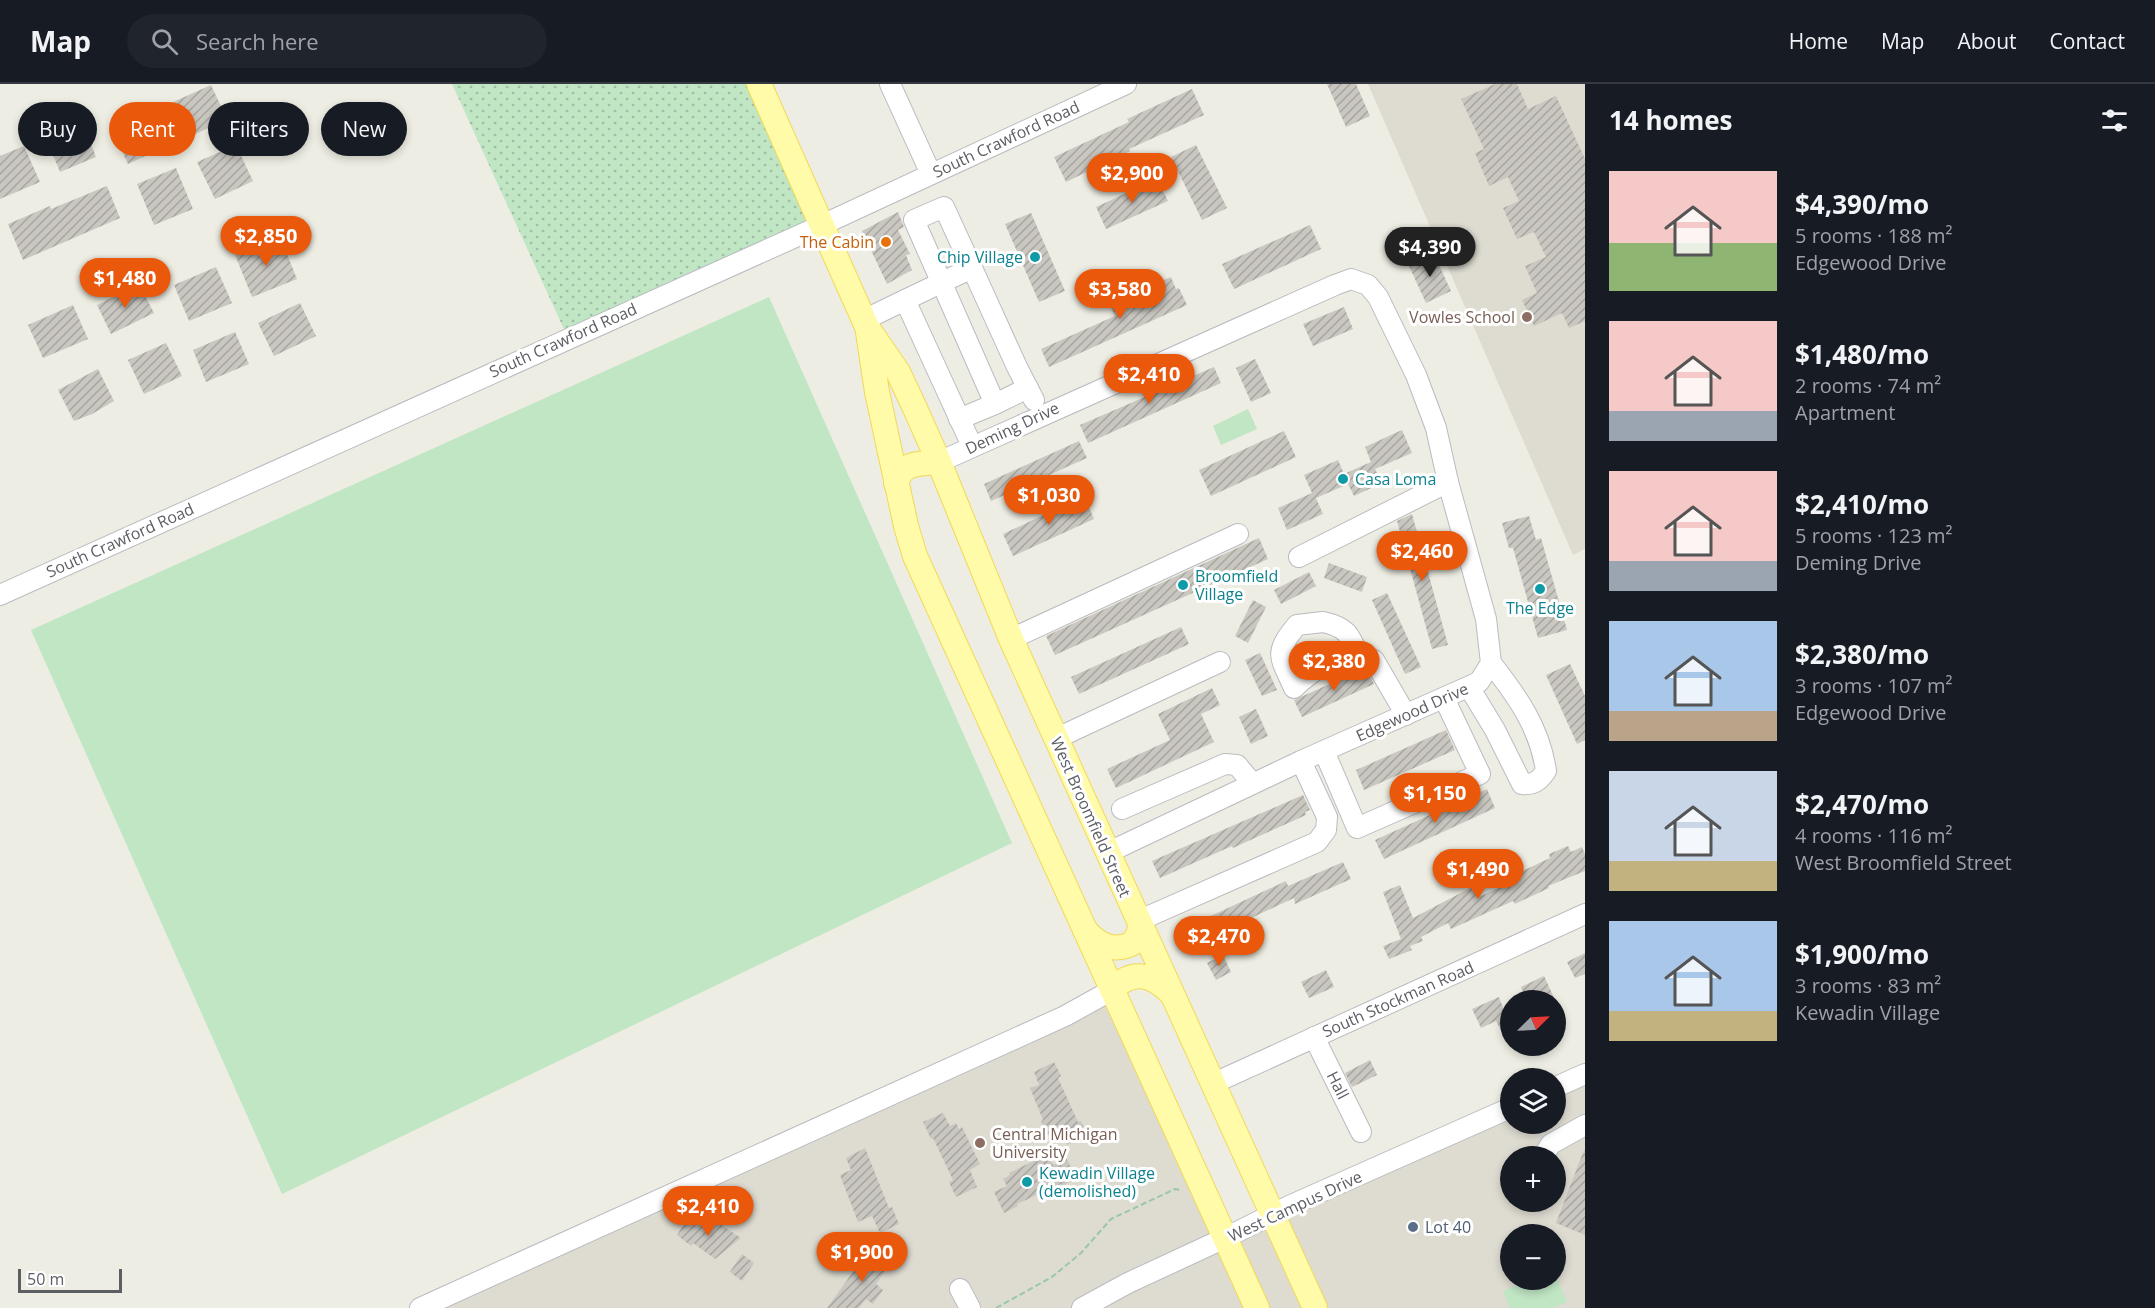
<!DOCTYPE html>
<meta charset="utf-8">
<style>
:root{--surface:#171b24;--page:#20242c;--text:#f1f3f6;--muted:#9ea1a6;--line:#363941;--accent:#ea580c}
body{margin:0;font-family:"Open Sans",sans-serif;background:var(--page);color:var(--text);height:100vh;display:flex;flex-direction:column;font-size:22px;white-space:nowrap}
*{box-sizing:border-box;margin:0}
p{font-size:20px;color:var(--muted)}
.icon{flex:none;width:33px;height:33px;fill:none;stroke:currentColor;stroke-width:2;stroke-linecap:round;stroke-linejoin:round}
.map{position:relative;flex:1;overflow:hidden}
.side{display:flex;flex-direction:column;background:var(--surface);width:570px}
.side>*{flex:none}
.top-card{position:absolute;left:18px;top:18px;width:570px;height:54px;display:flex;gap:12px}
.needle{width:39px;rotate:66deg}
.buttons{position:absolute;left:1500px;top:906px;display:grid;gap:12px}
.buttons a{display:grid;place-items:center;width:66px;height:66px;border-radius:50%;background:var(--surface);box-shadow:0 3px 9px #0003;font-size:30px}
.scale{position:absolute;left:18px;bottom:15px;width:104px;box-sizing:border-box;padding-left:6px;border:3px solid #5c5e64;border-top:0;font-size:16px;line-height:21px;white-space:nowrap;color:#5c5e64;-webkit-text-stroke:4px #fff;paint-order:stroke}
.price{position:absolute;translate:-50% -51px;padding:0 14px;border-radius:21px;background:var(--accent);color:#fff;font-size:20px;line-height:39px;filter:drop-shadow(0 2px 3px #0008)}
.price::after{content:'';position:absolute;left:50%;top:36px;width:18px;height:14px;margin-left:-9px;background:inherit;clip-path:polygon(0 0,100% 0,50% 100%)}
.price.selected{background:#222;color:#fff}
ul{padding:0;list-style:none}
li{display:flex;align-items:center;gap:18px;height:150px;padding:0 24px}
li span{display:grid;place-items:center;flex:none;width:168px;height:120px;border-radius:0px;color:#555}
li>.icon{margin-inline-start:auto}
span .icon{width:72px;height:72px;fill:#fffc;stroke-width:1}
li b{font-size:26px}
h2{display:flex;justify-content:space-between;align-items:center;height:72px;padding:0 24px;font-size:26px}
.pill{padding:0 21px;border-radius:27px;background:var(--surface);box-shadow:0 3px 9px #0003;font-size:21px;line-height:54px}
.pill.selected{background:var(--accent);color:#fff}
header{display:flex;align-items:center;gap:36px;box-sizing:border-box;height:84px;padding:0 30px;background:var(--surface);border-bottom:2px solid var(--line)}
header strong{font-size:28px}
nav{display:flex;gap:33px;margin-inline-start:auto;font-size:21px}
.search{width:420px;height:54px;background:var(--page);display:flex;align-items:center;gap:15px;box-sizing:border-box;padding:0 21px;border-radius:33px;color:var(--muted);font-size:22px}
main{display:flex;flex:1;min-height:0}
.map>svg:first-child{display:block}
.education{fill:#dedcd1;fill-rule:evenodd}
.grass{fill:url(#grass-dots)}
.park{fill:#c0e6c4}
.building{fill:url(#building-hatch)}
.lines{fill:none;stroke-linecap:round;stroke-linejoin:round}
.minor-casing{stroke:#b9bbc0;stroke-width:22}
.major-casing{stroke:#f2d858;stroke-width:26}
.path{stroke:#99c7ab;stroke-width:2;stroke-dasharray:6 3;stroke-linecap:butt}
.minor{stroke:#fff;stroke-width:20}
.major{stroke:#fffba8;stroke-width:24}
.food-dot{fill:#e8710a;stroke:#fff;stroke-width:2}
.culture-dot{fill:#0f9aa8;stroke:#fff;stroke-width:2}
.education-dot{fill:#8d6e63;stroke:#fff;stroke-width:2}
.service-dot{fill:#5c6f8a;stroke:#fff;stroke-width:2}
.labels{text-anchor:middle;stroke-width:6;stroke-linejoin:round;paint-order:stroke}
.street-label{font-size:16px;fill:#5c5e64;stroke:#fff}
.food-label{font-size:16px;fill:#c56008;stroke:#fff;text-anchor:end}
.culture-label{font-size:16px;fill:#0d838f;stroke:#fff;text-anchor:start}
.education-label{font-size:16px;fill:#785e54;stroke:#fff;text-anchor:end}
.service-label{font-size:16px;fill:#4e5e75;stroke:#fff;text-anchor:start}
</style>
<header>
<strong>Map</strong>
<div class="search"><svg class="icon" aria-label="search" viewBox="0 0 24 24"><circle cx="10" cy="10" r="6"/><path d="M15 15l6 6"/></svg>Search here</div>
<nav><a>Home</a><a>Map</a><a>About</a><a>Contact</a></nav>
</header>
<main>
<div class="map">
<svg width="1585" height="1224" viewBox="0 0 1585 1224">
<defs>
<pattern id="grass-dots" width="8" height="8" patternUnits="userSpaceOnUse" patternTransform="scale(1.5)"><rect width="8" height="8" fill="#c0e6c4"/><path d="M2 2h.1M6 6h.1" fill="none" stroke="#9fbea3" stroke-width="1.8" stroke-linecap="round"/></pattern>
<pattern id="building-hatch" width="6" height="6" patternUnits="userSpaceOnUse" patternTransform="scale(1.5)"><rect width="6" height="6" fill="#cac7c1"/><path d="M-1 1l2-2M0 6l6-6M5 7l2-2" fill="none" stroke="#a7a5a0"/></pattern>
</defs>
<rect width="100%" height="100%" fill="#eeede3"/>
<!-- education -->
<g class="education">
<polygon points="1368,0 1585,0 1585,465 1573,471"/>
<path d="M1105,921l120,233 285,-130v16h46v-37l29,-13v234h-1165zM1510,1072h46v46h-46zM1510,1150h46v46h-46z"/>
</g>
<!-- grass -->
<polygon class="grass" points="452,0 754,0 818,144 568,254"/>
<!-- park -->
<g class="park">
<polygon points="769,213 1012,759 282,1110 31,546"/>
<polygon points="1248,325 1257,345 1221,361 1213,342"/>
<polygon points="1556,1192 1567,1218 1553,1224 1510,1224 1503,1207 1530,1196 1556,1196"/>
</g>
<!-- building -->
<g class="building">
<polygon points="1327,0 1356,0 1370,32 1346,43"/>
<polygon points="1495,0 1517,0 1528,25 1556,12 1585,75 1585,237 1569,244 1562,229 1534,242 1522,216 1537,209 1525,182 1546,173 1534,148 1517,155 1503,124 1519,117 1508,93 1489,102 1475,69 1484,65 1461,15"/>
<polygon points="211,1 227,35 187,54 171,19"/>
<polygon points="1192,5 1204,31 1129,65 1130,67 1066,98 1054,73 1129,38 1127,35"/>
<polygon points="148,28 165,63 128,80 111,44"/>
<polygon points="83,39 96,73 60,88 46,54"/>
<polygon points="236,61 253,97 215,115 197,78"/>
<polygon points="1196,61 1227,124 1202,136 1171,73"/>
<polygon points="24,62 40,98 0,115 0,72"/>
<polygon points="176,84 193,125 154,141 137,100"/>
<polygon points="1157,95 1168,117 1106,145 1096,123"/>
<polygon points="107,102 120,134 23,176 8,140 50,122 51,125"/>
<polygon points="898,128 904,143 898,146 910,170 906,171 912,186 887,200 862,147"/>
<polygon points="1031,129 1065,207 1039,218 1005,140"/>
<polygon points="1310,141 1321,165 1234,205 1222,180"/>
<polygon points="280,153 297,195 252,213 235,171"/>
<polygon points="1433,168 1451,207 1426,219 1408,180"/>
<polygon points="216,183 232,219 189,237 174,201"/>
<polygon points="1171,193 1176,205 1179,204 1187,221 1049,283 1041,265 1115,232 1109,219"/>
<polygon points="139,200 154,229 111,250 97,221"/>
<polygon points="300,219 316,252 274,272 258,239"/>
<polygon points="73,221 88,255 43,274 28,241"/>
<polygon points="1344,223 1353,245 1313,262 1303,240"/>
<polygon points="235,248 249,280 206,298 193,266"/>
<polygon points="166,259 182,292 144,310 128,276"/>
<polygon points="1255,275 1271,309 1251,318 1236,284"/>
<polygon points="1214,283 1221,299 1088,359 1080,341"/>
<polygon points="98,285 114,317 92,330 74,337 58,306"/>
<polygon points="1402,346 1412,369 1375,385 1382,399 1354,412 1348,400 1316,414 1323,430 1287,446 1278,424 1312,409 1304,391 1338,376 1344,390 1371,378 1365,363"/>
<polygon points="1284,347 1296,373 1211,412 1199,386"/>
<polygon points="1079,357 1087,374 991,417 984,400"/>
<polygon points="1084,412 1094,435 1013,472 1003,450"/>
<polygon points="1412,430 1448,561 1432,565 1397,437"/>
<polygon points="1529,432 1536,456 1541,454 1567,546 1538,554 1513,464 1509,464 1502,439"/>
<polygon points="1259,454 1268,475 1055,571 1046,552"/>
<polygon points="1329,479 1367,493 1362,508 1324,494"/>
<polygon points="1309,488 1316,502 1281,520 1274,506"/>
<polygon points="1387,509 1421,583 1405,590 1372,516"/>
<polygon points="1253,516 1266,523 1248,559 1235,552"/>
<polygon points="1181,543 1189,560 1079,610 1071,593"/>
<polygon points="1260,569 1277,606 1262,612 1245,576"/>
<polygon points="1570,580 1585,612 1585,656 1577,660 1546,591"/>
<polygon points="1363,585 1366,586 1374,600 1302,633 1294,616"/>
<polygon points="1212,604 1220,621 1201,630 1214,658 1116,704 1107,685 1170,656 1158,630"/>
<polygon points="1256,625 1268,652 1251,660 1239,633"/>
<polygon points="1446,646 1455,666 1364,706 1356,686"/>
<polygon points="1487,705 1495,724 1384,775 1375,756"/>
<polygon points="1303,711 1310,726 1305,728 1306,731 1233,764 1232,762 1160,794 1152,777"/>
<polygon points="1568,762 1571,768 1582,763 1585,770 1585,787 1548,802 1549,804 1515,820 1513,817 1451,845 1448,839 1421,853 1423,857 1410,862 1412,866 1389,875 1383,862 1401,855 1383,808 1400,801 1413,834 1476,801 1481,812 1498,804 1518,794 1516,790 1550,774 1549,770"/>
<polygon points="1343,778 1351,795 1295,820 1294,814 1191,862 1183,845 1286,797 1288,802"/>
<polygon points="1585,869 1585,890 1575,894 1567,878"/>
<polygon points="1223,871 1231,888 1216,896 1207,879"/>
<polygon points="1326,886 1334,903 1309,914 1301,898"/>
<polygon points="1544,892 1555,916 1526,916 1521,903"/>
<polygon points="1499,913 1510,942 1501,946 1496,937 1481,944 1472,925"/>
<polygon points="1370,976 1377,991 1352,1003 1345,989"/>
<polygon points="1054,978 1061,992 1058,994 1078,1038 1081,1037 1087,1052 1067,1061 1060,1046 1048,1052 1041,1038 1043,1036 1030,1004 1039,1001 1034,988"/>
<polygon points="943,1029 950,1042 956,1039 959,1045 962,1043 980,1080 970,1086 977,1103 956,1113 949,1098 953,1096 933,1054 931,1055 923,1038"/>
<polygon points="865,1064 889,1124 892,1123 899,1140 880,1149 872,1132 858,1138 840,1091 851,1086 846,1074"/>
<polygon points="1584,1066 1585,1066 1585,1151 1556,1139"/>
<polygon points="1046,1067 1053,1081 1067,1075 1076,1095 1062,1102 1061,1100 1017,1120 1018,1122 1004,1129 994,1108 1007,1102 1003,1095 1010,1091 1009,1089 1038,1075 1036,1071"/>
<polygon points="689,1132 701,1141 707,1135 712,1138 714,1136 741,1154 715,1175 693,1159 691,1162 677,1151"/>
<polygon points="870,1164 891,1179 876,1200 883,1206 873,1220 866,1215 859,1224 827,1224"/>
<polygon points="742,1170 754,1179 742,1197 730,1188"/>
</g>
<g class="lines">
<!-- minor casing -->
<g class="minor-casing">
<g id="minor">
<polyline points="890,0 931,90"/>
<polyline points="972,184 944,123 914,136 995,320 1028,304"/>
<polyline points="905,216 972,184 1017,283 1034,316"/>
<polyline points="864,236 905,216 972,362"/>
<polyline points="959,335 995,320"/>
<polyline points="939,378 1335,201 1351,195 1368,201 1378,213 1416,291 1436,344 1448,398 1486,535 1491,579 1479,598 1301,677 1107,769"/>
<polyline points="1299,473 1448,398"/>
<polyline points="0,511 822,141 1126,0"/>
<path d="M1323,538c23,5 27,12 35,33 -26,4 -45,14 -64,33 -14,-32 -21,-34 3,-63z"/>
<polyline points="1011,555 1238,450"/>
<polyline points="1358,571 1374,576 1406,631"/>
<path d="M1469,603l26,43 27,54c12,1 17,-3 24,-13 -6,-43 -29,-75 -55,-108"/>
<polyline points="1055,655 1220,578"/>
<polyline points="1324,667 1357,744 1480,690 1444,614"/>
<polyline points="1122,725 1225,680 1237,681 1252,699"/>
<polyline points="1138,837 1317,758 1326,746 1327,733 1301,677"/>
<polyline points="1314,953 1361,1048"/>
<polyline points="1212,1000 1585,830"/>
<polyline points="1556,1003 1585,990"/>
<polyline points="1543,1072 1551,1060 1585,1041"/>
<polyline points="960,1205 970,1224"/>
<polyline points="420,1224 1065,932 1112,906"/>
<polyline points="1082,1224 1128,1199 1225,1154 1289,1122 1510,1024"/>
</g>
</g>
<!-- major casing -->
<g class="major-casing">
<g id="major">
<polyline points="759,0 867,243 898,288 913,320 939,378 1011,555 1315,1224"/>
<polyline points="868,248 877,308 906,442 915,472 1257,1224"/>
<path d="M896,399c7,-22 23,-19 43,-21"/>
<path d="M1085,846c13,15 29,23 48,13l6,-10 1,-8"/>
<path d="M1112,906c20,-21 39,-16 58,2"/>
</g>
</g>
<!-- path -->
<polyline class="path" points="996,1224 1052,1193 1081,1169 1111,1135 1175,1105 1180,1106"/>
<!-- minor -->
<use href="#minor" class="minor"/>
<!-- major -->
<use href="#major" class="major"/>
</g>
<!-- markers -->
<circle class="food-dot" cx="886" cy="158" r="6"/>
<g class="culture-dot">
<circle cx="1035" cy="173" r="6"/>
<circle cx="1343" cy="395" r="6"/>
<circle cx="1183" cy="501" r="6"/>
<circle cx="1540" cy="505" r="6"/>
<circle cx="1027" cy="1098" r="6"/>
</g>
<g class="education-dot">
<circle cx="1527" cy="233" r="6"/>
<circle cx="980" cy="1059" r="6"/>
</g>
<circle class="service-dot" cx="1413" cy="1143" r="6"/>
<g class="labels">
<!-- street labels -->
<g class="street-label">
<text transform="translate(1006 55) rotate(-25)" y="6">South Crawford Road</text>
<text transform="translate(563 256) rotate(-24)" y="6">South Crawford Road</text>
<text transform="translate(1012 344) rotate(-25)" y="6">Deming Drive</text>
<text transform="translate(120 456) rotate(-24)" y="6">South Crawford Road</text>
<text transform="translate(1412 628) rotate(-24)" y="6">Edgewood Drive</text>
<text transform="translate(1091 733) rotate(66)" y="6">West Broomfield Street</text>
<text transform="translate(1398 915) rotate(-24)" y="6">South Stockman Road</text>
<text transform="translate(1338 1001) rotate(63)" y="6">Hall</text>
<text transform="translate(1295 1122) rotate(-25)" y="6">West Campus Drive</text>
</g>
<!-- food labels -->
<g class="food-label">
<text x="874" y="164">The Cabin</text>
</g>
<!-- culture labels -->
<g class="culture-label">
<text x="1023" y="179" text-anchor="end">Chip Village</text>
<text x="1355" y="401">Casa Loma</text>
<text x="1195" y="498">Broomfield<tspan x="1195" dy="18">Village</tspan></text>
<text x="1540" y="530" text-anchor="middle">The Edge</text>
<text x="1039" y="1095">Kewadin Village<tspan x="1039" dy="18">(demolished)</tspan></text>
</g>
<!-- education labels -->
<g class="education-label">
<text x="1515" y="239">Vowles School</text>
<text x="992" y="1056" text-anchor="start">Central Michigan<tspan x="992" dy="18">University</tspan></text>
</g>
<!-- service labels -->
<g class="service-label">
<text x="1425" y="1149">Lot 40</text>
</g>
</g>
</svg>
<div class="buttons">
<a><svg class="needle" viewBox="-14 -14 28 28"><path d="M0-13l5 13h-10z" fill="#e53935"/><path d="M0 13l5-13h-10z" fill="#9ea1a6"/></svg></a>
<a><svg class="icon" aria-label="layers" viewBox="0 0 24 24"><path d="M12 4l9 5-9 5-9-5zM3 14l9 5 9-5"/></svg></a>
<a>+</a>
<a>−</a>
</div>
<div class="scale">50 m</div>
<b class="price" style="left:1132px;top:120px">$2,900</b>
<b class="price" style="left:266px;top:183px">$2,850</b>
<b class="price selected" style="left:1430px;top:194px">$4,390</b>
<b class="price" style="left:125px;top:225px">$1,480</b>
<b class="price" style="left:1120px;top:236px">$3,580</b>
<b class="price" style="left:1149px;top:321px">$2,410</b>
<b class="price" style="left:1049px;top:442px">$1,030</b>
<b class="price" style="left:1422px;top:498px">$2,460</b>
<b class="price" style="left:1334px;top:608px">$2,380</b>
<b class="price" style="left:1435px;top:740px">$1,150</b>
<b class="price" style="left:1478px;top:816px">$1,490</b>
<b class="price" style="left:1219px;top:883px">$2,470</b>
<b class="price" style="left:708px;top:1153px">$2,410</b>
<b class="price" style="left:862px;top:1199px">$1,900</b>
<div class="top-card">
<a class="pill">Buy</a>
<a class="pill selected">Rent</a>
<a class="pill">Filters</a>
<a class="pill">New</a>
</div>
</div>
<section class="side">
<h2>14 homes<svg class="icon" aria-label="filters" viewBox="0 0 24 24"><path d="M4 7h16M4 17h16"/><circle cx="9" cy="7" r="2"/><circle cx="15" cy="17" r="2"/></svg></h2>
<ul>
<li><span style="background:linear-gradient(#f6c9c9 60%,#8fb573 0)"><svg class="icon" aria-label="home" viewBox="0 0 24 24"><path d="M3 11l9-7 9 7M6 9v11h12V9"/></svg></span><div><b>$4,390/mo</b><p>5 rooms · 188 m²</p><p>Edgewood Drive</p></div></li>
<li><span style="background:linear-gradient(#f6c9c9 75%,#9aa5b1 0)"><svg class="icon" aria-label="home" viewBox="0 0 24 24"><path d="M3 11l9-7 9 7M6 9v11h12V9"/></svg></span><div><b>$1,480/mo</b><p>2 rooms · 74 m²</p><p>Apartment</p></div></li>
<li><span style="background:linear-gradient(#f6c9c9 75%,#9aa5b1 0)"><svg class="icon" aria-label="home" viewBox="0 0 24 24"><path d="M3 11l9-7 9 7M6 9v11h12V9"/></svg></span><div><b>$2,410/mo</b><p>5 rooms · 123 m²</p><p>Deming Drive</p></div></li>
<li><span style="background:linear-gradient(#a9c7e8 75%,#b9a48a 0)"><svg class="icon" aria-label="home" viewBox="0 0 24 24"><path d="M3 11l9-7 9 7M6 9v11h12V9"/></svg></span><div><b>$2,380/mo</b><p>3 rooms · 107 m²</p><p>Edgewood Drive</p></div></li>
<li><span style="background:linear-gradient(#c9d6e8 75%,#c2b280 0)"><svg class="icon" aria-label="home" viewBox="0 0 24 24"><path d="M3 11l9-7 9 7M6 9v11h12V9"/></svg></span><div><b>$2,470/mo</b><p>4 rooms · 116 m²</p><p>West Broomfield Street</p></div></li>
<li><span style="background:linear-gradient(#a9c7e8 75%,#c2b280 0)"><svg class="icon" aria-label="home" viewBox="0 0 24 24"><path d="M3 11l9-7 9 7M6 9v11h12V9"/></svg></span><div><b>$1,900/mo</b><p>3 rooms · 83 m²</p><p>Kewadin Village</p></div></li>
</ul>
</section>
</main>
